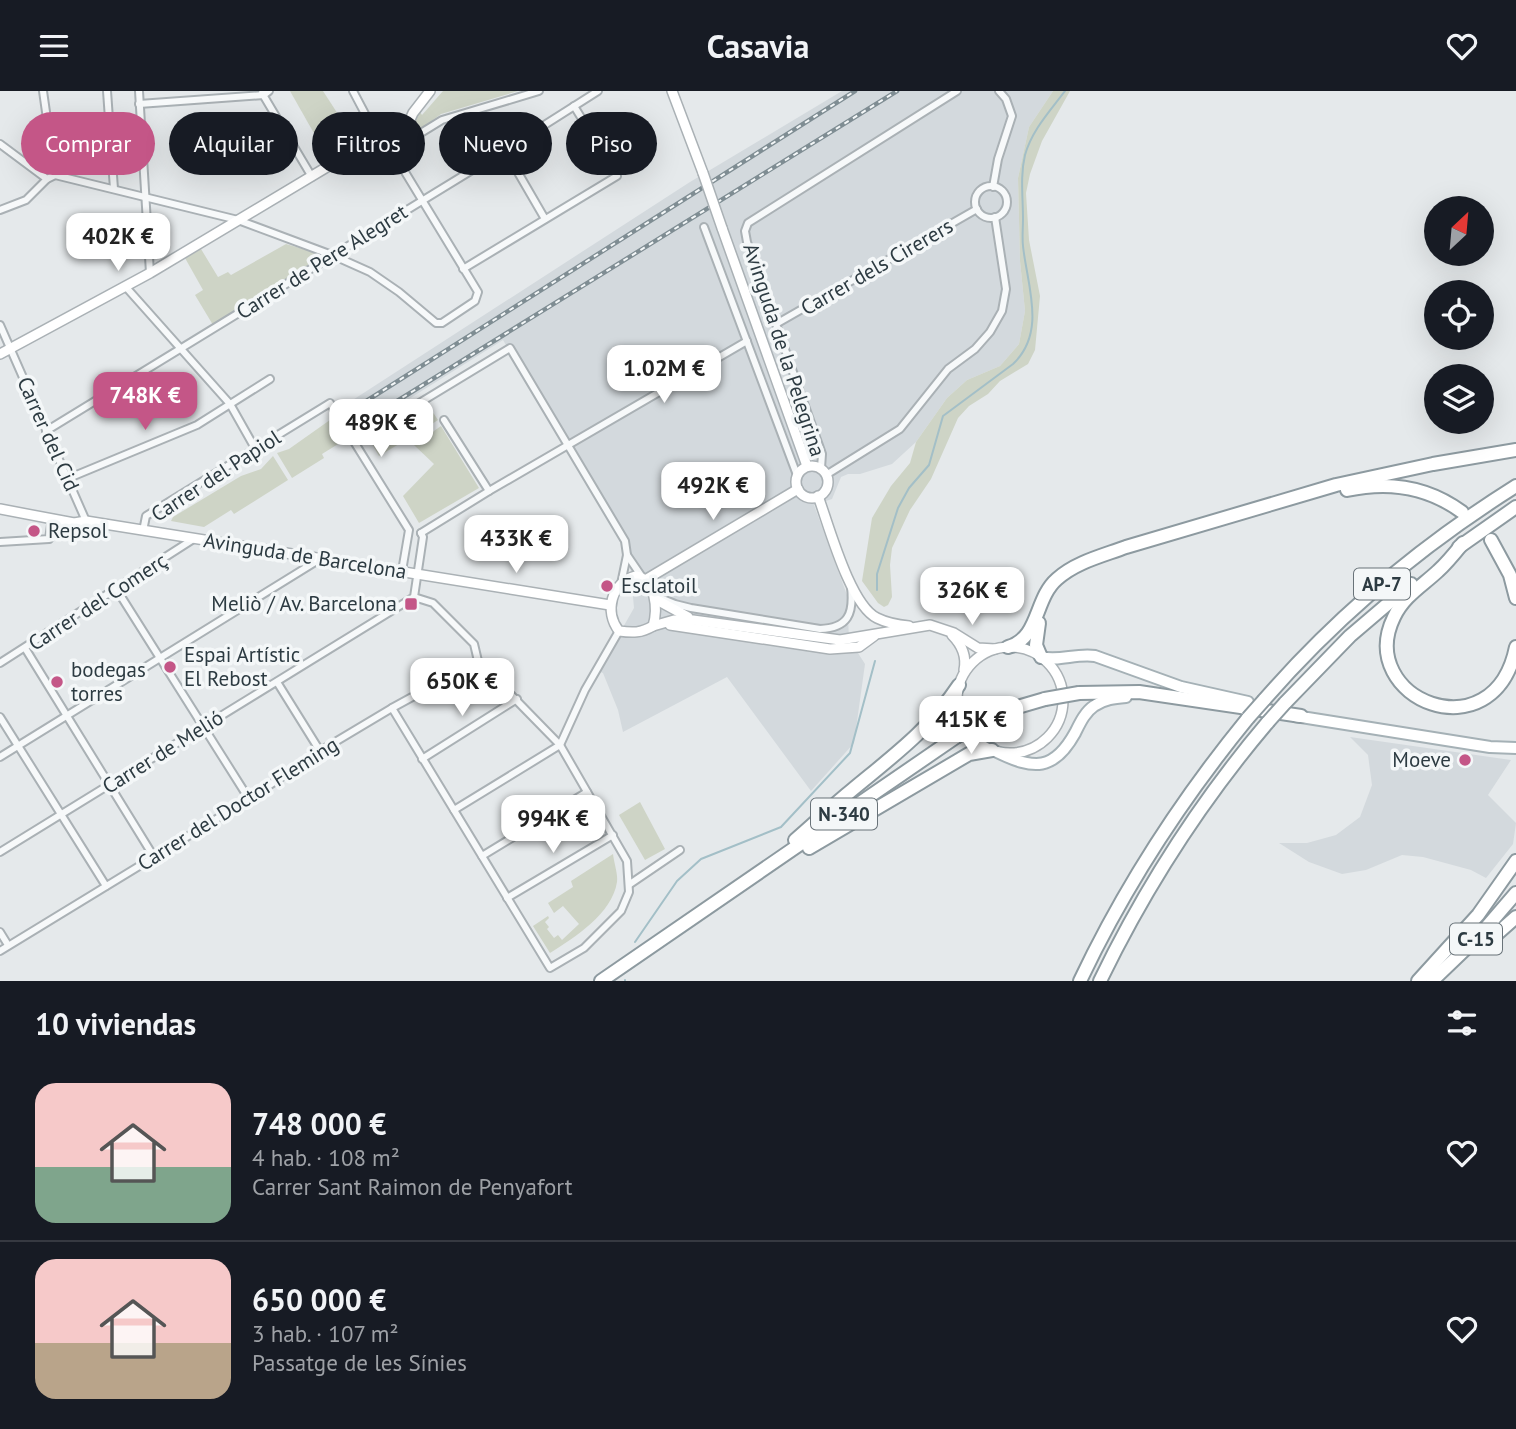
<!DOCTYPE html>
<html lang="es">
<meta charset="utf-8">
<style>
:root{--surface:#171b24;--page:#242831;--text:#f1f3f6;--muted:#9ea1a6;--line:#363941;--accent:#c45687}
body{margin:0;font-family:"PT Sans",sans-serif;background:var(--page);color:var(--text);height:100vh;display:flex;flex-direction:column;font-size:26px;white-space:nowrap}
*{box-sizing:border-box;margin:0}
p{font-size:23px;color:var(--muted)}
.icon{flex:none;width:38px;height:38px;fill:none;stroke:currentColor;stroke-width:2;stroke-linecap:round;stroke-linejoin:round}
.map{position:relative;height:890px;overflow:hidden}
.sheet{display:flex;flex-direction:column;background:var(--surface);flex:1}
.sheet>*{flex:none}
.banner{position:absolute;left:21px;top:21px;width:700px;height:63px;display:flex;gap:14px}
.needle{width:46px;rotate:26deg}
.controls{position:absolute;left:1424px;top:105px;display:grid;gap:14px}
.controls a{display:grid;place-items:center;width:70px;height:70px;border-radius:50%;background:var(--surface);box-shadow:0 7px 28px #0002;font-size:35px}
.price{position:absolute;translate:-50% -60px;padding:0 16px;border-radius:14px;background:#fff;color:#222;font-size:23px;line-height:46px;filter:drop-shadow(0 2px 4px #0008)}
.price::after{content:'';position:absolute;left:50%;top:42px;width:21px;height:16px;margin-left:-10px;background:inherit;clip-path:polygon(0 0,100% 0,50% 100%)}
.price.on{background:var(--accent);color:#fff}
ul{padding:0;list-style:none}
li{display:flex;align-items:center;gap:21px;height:175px;padding:0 35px}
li+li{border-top:2px solid var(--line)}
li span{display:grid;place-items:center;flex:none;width:196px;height:140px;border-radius:21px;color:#555}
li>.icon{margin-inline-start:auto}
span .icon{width:84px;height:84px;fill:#fffc;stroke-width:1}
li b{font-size:30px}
h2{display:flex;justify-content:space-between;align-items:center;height:84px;padding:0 35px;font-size:30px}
.pill{padding:0 24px;border-radius:32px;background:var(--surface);box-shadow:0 7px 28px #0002;font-size:24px;line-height:63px}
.pill.on{background:var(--accent);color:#fff}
header{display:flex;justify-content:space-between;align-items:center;height:91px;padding:0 35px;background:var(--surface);font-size:32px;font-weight:700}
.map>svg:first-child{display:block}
.built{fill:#d3d9dd}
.green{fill:#ced4c6}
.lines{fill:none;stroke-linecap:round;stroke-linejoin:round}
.stream{stroke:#a3bfc7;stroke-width:2}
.street-casing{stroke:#aab1b5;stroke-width:10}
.secondary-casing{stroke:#aab1b5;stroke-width:12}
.primary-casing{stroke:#a5b1b6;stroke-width:14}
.highway-casing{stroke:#8d9aa0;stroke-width:16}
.street{stroke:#f7f9fa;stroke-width:6}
.secondary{stroke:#fff;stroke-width:9}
.primary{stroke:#fff;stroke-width:10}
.highway{stroke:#fff;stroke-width:12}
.rail-casing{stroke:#7f8d93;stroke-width:4.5}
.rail{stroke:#f4f7f8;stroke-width:2;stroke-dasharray:5;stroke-linecap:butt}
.secondary-bridge-casing{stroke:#aab1b5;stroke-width:12;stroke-linecap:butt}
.highway-bridge-casing{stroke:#8d9aa0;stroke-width:16;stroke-linecap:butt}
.secondary-bridge{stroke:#fff;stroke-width:9}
.highway-bridge{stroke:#fff;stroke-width:12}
.poi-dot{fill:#c45687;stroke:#f4f7f8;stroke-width:2.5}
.labels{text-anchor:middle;stroke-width:7;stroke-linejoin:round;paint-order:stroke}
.shield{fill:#f4f7f8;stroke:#697379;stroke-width:2}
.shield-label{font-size:19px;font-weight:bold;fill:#2d3b42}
.street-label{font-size:21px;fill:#2d3b42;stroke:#f4f7f8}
.poi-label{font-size:21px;fill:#2d3b42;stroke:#f4f7f8;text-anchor:start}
</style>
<header><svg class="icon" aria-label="menu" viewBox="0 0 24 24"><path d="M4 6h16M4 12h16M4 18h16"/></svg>Casavia<svg class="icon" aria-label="heart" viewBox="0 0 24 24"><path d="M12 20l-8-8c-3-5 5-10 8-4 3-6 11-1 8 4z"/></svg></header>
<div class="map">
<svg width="1516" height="890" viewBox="0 0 1516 890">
<rect width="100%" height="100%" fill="#e5e9eb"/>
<!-- built -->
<g class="built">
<polygon points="842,0 1053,0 1029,36 1018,87 1020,170 1025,220 1019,253 1000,275 967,289 947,307 916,351 892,373 860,383 848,383 841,386 832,408 814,414 847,504 849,548 865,573 854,652 811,700 727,586 623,641 618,619 603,582 598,580 634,517 629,461 503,249 361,338 345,314 690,91"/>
<polygon points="1350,646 1511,669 1488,704 1516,732 1513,753 1486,787 1471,779 1423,766 1402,764 1366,779 1342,783 1309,771 1279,752 1307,752 1336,744 1360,726 1372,694 1368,664"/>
</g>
<!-- green -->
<g class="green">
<polygon points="290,0 323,0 356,51 328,67"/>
<polygon points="443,0 518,0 441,23 421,38 416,38 413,34 420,21 422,24"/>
<polygon points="1053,0 1070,0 1042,50 1030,83 1026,102 1029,149 1040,205 1035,259 1028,273 1000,290 988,303 969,315 958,327 931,388 910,419 892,457 890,474 892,506 888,514 884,516 878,512 862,490 872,427 891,395 910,372 916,351 947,307 967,289 1000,275 1019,253 1025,220 1020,170 1018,87 1029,36"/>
<polygon points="286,153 324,164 213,234 195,204 203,199 185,167 201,158 218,186 228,181 231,184"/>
<polygon points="428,314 438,329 412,346 402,331"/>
<polygon points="330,329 343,350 322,363 324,367 292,387 277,362 289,358"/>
<polygon points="400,333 409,347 379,365 371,351"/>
<polygon points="441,335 479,397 419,432 403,405 434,373 414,354"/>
<polygon points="273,365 288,389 234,423 231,419 204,436 171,430 173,426 241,385 261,378"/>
<polygon points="640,711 665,758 645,769 619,724"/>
<path d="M613,763c1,9 5,20 4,28 -5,32 -42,55 -67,71l-17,-27 15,-10 1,2 -4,4 4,5 -2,2 7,9 4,-3 4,5 17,-16 -16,-18 -9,7 -6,-10 25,-16 -2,-6z"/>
</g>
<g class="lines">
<!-- stream -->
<g class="stream">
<path d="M877,499v-16l21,-66 11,-20 20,-23 14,-49 70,-52c34,-32 14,-79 10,-118 -1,-9 0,-18 0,-27 0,-22 -3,-43 2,-64 7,-25 25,-44 40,-64"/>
<polyline points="635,851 677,790 701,768 781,736 850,662 875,570"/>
<polyline points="625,890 625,889"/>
</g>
<!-- street casing -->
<g class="street-casing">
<g id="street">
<polyline points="43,0 55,84"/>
<polyline points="107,0 114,98"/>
<polyline points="139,0 150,182"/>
<polyline points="353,0 372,36 383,40"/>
<polyline points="262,2 312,86"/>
<polyline points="139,13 264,4 269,0"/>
<polyline points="0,53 47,88"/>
<polyline points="403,53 442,29 539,0"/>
<polyline points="505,59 545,128"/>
<polyline points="55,84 238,129 332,164 370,181 399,201 436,232 442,232 475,210 478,201 391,58"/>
<circle cx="991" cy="111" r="16"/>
<polyline points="993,96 998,68 1012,25 1006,8 999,0"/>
<polyline points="0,119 26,109 47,88 55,84"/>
<polyline points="704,136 797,384"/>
<polyline points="463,178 617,85 574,15"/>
<polyline points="125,195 230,313 256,359"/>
<polyline points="776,233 977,118"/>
<polyline points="0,234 86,430"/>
<polyline points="444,329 489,400"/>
<polyline points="46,340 505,59 598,0"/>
<polyline points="355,351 510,257 625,450 627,464 621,493"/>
<polyline points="821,377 822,363 747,151 745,140 748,132 957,0"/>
<polyline points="826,384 900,338 948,278 975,258 990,241 1002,220 1006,198 995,126"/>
<polyline points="69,387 197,334 270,288"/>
<polyline points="143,440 146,425 330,312 409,439 402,480"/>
<polyline points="421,442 489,400 747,250"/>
<polyline points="0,451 49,448 52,427"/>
<polyline points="627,464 642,486"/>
<polyline points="117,499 249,708"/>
<path d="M653,504l22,9 16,4 129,21c28,-1 34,-15 31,-42"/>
<polyline points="25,557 154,766"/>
<polyline points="0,572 195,447"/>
<polyline points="277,591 320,660"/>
<polyline points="392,617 550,877 584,857 621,820 629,801 627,770 560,654 478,570 474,553 433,512 414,506"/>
<polyline points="0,626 106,795"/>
<polyline points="0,666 320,468"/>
<polyline points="422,668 517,608"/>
<polyline points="454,719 560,654 585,599 619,540"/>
<polyline points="0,761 414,506 423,446 421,442"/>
<polyline points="482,765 587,701"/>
<polyline points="630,793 680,759"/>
<polyline points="507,807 613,744"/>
<polyline points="0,841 8,854"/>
<polyline points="0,860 249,708 320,660 392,617 478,570"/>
</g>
</g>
<!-- secondary casing -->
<g class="secondary-casing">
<g id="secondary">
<polyline points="672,0 703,82"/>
<circle cx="393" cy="47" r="12"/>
<polyline points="404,42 413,22 430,0"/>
<polyline points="722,137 807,375"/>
<polyline points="0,263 150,182 382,43"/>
<circle cx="812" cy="391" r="16"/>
<path d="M818,405c11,30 32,109 59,122 10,5 21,7 32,8"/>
<polyline points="0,418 74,432 86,430 610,514"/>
<path d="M636,485c20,4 22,33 17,50 -12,7 -20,7 -34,5 -15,-19 -8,-49 17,-55z"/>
<polyline points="645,489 798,398"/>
<polyline points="655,508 688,526"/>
<polyline points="670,534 830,558 859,556 874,545"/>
<polyline points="653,535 674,529 693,529 840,549 930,534 954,542 978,557 995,558"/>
<path d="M952,544c10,10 15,21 12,35"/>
<circle cx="1010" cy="609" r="53"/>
</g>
</g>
<!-- primary casing -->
<g class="primary-casing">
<g id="primary">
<path d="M1041,566c17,5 35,-4 54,-1l86,31 67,15"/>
<polyline points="1295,625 1490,656 1516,657"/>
<path d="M997,661c37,18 57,19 78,-19 5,-10 10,-21 19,-27 10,-7 21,-8 32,-9"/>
</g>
</g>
<!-- highway casing -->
<g class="highway-casing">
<g id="highway">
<path d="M1347,399c41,-9 81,-3 115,22"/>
<polyline points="1491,449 1510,484 1516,507"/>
<path d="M1463,452c-8,10 -16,20 -25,28 -16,15 -34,25 -44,46 -40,82 100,139 122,30"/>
<polyline points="1459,456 1516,416"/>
<polyline points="1039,532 1036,554 1041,566"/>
<path d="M1008,556c32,-9 26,-48 49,-68 19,-17 45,-23 69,-32l210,-62 97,-21 83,-14"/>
<polyline points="1079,602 1139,601 1301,625"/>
<path d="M1264,609c73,-84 158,-155 252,-214"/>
<polyline points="1285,612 1350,545 1411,493"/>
<polyline points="981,632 1014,617 1045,608"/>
<path d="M795,749c19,-16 37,-34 57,-50 41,-34 77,-60 107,-105"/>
<polyline points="809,757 969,663 992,659"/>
<polyline points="1482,853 1490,849 1516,826"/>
<polyline points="601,890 956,646"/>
<path d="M1080,890c45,-95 101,-181 168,-263"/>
<path d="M1100,890c45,-93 101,-180 168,-259"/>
<polyline points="1418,890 1478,824 1516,770"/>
<polyline points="1432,890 1479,845 1516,802"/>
</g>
</g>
<!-- street -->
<use href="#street" class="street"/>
<!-- secondary -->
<use href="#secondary" class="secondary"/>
<!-- primary -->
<use href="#primary" class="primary"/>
<!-- highway -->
<use href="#highway" class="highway"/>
<!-- rail casing -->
<g class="rail-casing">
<g id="rail">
<polyline points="349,321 855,0"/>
<polyline points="360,333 897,0"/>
</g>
</g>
<!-- rail -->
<use href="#rail" class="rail"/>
<!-- secondary-bridge casing -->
<g class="secondary-bridge-casing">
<polyline id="secondary-bridge" points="703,82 722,137"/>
</g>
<!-- highway-bridge casing -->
<g class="highway-bridge-casing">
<g id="highway-bridge">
<polyline points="1045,608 1079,602"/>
<polyline points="1248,627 1264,609"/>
<polyline points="1268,631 1285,612"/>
<polyline points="956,646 981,632"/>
</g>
</g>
<!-- secondary-bridge -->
<use href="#secondary-bridge" class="secondary-bridge"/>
<!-- highway-bridge -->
<use href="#highway-bridge" class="highway-bridge"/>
</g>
<!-- markers -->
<g class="poi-dot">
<circle cx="34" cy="440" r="7"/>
<circle cx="607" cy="495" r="7"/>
<rect x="404" y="506" width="14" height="14" rx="3.5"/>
<circle cx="170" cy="576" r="7"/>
<circle cx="57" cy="591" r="7"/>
<circle cx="1465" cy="669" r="7"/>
</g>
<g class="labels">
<!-- shield labels -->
<g class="shield">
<rect x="1354" y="477.5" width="56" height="31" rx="5"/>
<rect x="811" y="707.5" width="66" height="31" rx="5"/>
<rect x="1450" y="832.5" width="52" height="31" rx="5"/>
</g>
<g class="shield-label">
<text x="1382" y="500">AP-7</text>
<text x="844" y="730">N-340</text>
<text x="1476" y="855">C-15</text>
</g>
<!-- street labels -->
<g class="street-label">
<text transform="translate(322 171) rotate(-32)" y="7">Carrer de Pere Alegret</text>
<text transform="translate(877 176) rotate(-30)" y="7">Carrer dels Cirerers</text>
<text transform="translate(784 259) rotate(72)" y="7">Avinguda de la Pelegrina</text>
<text transform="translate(48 343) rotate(66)" y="7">Carrer del Cid</text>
<text transform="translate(216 385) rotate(-33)" y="7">Carrer del Papiol</text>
<text transform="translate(305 465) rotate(9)" y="7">Avinguda de Barcelona</text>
<text transform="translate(98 511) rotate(-33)" y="7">Carrer del Comerç</text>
<text transform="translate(163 661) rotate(-32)" y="7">Carrer de Melió</text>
<text transform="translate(238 713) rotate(-32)" y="7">Carrer del Doctor Fleming</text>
</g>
<!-- poi labels -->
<g class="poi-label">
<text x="48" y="447">Repsol</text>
<text x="621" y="502">Esclatoil</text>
<text x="397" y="520" text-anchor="end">Meliò / Av. Barcelona</text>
<text x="184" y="571">Espai Artístic<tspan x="184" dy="24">El Rebost</tspan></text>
<text x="71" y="586">bodegas<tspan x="71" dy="24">torres</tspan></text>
<text x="1451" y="676" text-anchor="end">Moeve</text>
</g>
</g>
</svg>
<div class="controls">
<a><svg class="needle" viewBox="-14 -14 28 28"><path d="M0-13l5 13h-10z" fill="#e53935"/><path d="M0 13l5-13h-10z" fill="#9ea1a6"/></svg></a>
<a><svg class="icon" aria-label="locate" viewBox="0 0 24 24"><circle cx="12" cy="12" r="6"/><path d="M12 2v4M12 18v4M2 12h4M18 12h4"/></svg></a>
<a><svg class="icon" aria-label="layers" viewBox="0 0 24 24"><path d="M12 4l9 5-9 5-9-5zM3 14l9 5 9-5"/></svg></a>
</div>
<b class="price" style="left:118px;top:182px">402K €</b>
<b class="price" style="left:664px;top:314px">1.02M €</b>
<b class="price on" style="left:145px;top:341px">748K €</b>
<b class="price" style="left:381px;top:368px">489K €</b>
<b class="price" style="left:713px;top:431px">492K €</b>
<b class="price" style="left:516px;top:484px">433K €</b>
<b class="price" style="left:972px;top:536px">326K €</b>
<b class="price" style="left:462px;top:627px">650K €</b>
<b class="price" style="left:971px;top:665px">415K €</b>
<b class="price" style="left:553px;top:764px">994K €</b>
<div class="banner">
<a class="pill on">Comprar</a>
<a class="pill">Alquilar</a>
<a class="pill">Filtros</a>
<a class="pill">Nuevo</a>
<a class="pill">Piso</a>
</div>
</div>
<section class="sheet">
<h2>10 viviendas<svg class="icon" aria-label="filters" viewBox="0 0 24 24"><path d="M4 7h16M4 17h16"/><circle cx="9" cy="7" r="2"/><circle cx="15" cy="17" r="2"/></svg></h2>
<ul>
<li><span style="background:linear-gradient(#f6c9c9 60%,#7fa58c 0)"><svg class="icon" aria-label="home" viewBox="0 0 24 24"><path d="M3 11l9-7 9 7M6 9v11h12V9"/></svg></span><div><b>748 000 €</b><p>4 hab. · 108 m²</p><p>Carrer Sant Raimon de Penyafort</p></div><svg class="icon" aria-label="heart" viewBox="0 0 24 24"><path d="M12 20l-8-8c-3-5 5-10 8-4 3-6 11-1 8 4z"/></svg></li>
<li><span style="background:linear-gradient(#f6c9c9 60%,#b9a48a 0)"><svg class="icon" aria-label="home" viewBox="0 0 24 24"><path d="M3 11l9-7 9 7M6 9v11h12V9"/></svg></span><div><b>650 000 €</b><p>3 hab. · 107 m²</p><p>Passatge de les Sínies</p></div><svg class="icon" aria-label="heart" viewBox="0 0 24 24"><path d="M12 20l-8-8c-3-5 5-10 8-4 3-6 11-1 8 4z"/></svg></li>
</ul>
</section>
